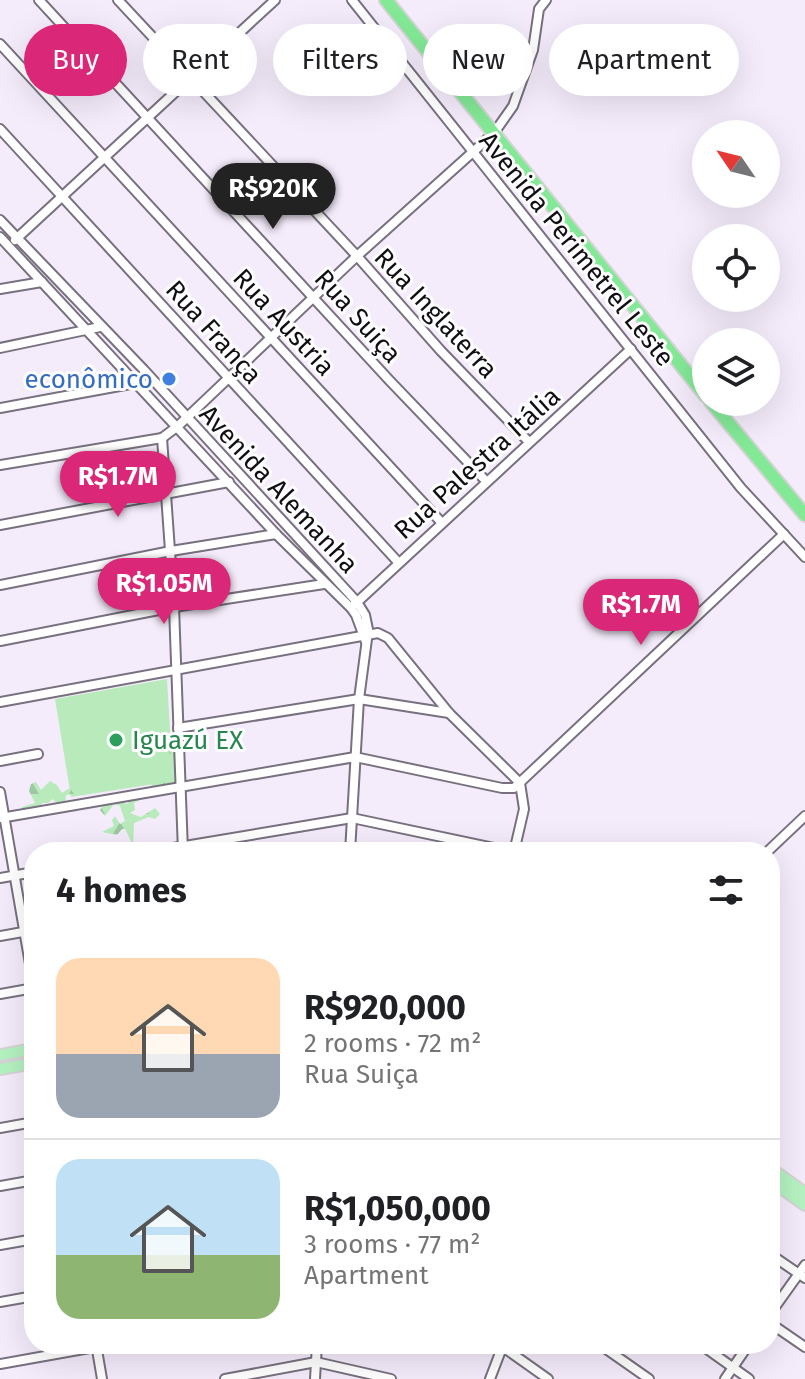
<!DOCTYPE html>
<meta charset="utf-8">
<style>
:root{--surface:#fff;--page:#f2f2f2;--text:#202124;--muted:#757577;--line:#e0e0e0;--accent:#db2777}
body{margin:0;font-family:"Fira Sans",sans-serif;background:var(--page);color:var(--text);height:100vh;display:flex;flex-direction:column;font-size:30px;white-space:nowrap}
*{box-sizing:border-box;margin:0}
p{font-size:26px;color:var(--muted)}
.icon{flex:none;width:44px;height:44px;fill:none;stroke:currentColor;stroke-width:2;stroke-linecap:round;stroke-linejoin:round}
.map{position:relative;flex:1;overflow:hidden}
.sheet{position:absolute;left:24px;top:842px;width:756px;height:512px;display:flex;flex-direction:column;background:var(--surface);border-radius:32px;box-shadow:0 8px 32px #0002}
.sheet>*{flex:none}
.banner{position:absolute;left:24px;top:24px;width:758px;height:72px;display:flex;gap:16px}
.needle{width:52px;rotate:305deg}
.controls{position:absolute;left:692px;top:120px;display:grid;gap:16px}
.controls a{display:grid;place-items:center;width:88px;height:88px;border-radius:50%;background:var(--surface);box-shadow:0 8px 32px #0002;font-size:40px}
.price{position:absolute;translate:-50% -68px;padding:0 18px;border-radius:28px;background:var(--accent);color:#fff;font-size:26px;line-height:52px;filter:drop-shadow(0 2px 4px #0008)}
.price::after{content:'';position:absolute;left:50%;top:48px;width:24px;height:18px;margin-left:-12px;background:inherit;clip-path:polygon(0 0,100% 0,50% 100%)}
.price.selected{background:#222;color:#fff}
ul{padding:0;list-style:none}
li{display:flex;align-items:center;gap:24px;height:200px;padding:0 32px}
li+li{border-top:2px solid var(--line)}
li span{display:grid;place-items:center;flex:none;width:224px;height:160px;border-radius:24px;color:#555}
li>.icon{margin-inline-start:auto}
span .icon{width:96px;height:96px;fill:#fffc;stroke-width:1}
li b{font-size:34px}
h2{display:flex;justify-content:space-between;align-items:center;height:96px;padding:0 32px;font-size:34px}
.chip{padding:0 28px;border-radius:36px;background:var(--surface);box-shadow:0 8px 32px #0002;font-size:28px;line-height:72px}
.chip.selected{background:var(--accent);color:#fff}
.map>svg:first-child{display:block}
.grass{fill:#b9eabc}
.forest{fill:url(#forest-firs)}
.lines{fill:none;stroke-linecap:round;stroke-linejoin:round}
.minor-casing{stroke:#78707e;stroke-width:12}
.major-casing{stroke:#d4d4d5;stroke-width:14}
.highway-casing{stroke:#d4d4d5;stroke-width:16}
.minor{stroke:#fff;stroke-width:8}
.major{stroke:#b5f2c1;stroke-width:10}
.highway{stroke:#84e997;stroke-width:12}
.shop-dot{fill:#3f7fe0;stroke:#fdfdfd;stroke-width:3}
.leisure-dot{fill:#2e9e5b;stroke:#fdfdfd;stroke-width:3}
.labels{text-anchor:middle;stroke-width:6;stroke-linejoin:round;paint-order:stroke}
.street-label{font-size:26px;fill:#110e13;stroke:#fdfdfd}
.shop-label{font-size:26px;fill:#366cbe;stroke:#fdfdfd;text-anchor:end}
.leisure-label{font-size:26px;fill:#27864d;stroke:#fdfdfd;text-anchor:start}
</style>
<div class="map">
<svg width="805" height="1379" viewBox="0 0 805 1379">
<defs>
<pattern id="forest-firs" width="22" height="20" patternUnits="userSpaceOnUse" patternTransform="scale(2)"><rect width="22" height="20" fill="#b9eabc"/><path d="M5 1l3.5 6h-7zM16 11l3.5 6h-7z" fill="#9ec8a1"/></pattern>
</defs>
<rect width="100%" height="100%" fill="#f5ecfb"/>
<!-- grass -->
<polygon class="grass" points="167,679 173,781 71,797 55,699"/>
<!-- forest -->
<g class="forest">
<path d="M170,741c10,9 6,29 7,42l-6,1 -1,7 -4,3h-9l-7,-11 4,-6 8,-1 -5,-17 3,-4 9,-1z"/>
<polygon points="50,781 57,785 62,793 70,788 74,794 66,795 65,804 58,806 53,799 48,803 42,803 41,810 21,811 22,807 35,803 29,791 31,784 36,782 41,790"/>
<polygon points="137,797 140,800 134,803 135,810 130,813 141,817 155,808 160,814 155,819 149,817 134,823 133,847 128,852 119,851 117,846 128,845 131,841 125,829 122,829 117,835 102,832 114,826 112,820 115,816 120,824 125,821 120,806 114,804 105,816 100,810 103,806 117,800 127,804 131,798"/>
</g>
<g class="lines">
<!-- minor casing -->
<g class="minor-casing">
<g id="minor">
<polyline points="39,0 390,381 486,481"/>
<polyline points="118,0 357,256 441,351 529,442"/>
<polyline points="352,0 741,488 805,557"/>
<polyline points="0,44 441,522"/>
<polyline points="0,129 398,562"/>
<polyline points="0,220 144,370 357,602 365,615 369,634"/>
<polyline points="0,237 276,534 351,608 356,615 366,642"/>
<polyline points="15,240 275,0"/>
<polyline points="0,289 42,282"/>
<polyline points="0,348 100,327"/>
<polyline points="0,408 136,383"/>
<polyline points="162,438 174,607 183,852"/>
<polyline points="0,465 162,438 178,426 357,256 494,133 513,106 533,50 539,9 546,0"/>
<polyline points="0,525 229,482"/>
<polyline points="0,585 171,551 276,534"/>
<polyline points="354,605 631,349"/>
<polyline points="0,641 174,607 324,584"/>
<polyline points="0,702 378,633 388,638 449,713 520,783"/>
<polyline points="178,728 359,699 449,713"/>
<polyline points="0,761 38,754"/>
<polyline points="0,792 34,987"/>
<polyline points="0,818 355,757 502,788 514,788 784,534"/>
<polyline points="149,852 352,818 513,852"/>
<polyline points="350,852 359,699 367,639"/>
<polyline points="514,852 524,809 520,783"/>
<polyline points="767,852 805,816"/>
<polyline points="0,878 34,872"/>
<polyline points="0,936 34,930"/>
<polyline points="0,994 34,988"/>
<polyline points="0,1128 34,1122"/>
<polyline points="0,1186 34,1180"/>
<polyline points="0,1245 34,1239"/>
<polyline points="770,1254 805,1278"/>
<polyline points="0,1302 34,1296"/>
<polyline points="770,1314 805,1265"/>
<polyline points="770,1323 805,1347"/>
<polyline points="96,1344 102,1379"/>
<polyline points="491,1344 503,1347 548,1379"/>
<polyline points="599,1344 649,1379"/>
<polyline points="700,1344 749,1379"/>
<polyline points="0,1364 112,1344"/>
<polyline points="225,1379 316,1362 391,1379"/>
<polyline points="315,1379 317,1344"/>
<polyline points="490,1379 503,1345"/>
<polyline points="725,1379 749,1344"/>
</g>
</g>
<!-- major casing -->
<g class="major-casing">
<g id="major">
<polyline points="0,1055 34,1049"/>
<polyline points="0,1069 34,1063"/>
<polyline points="770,1168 805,1193"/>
<polyline points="770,1180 805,1205"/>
</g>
</g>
<!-- highway casing -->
<g class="highway-casing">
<g id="highway">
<polyline points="386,0 706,396"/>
<polyline points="711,402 805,515"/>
</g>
</g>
<!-- minor -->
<use href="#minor" class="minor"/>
<!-- major -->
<use href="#major" class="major"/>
<!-- highway -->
<use href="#highway" class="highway"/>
</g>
<!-- markers -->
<circle class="shop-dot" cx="169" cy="379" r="8"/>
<circle class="leisure-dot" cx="116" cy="740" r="8"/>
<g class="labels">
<!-- street labels -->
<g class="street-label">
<text transform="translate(577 249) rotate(51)" y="9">Avenida Perimetrel Leste</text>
<text transform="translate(436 313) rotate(47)" y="9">Rua Inglaterra</text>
<text transform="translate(358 316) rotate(48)" y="9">Rua Suiça</text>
<text transform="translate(284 322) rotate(47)" y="9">Rua Austria</text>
<text transform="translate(214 332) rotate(48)" y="9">Rua França</text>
<text transform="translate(477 463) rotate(-42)" y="9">Rua Palestra Itália</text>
<text transform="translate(279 489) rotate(47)" y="9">Avenida Alemanha</text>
</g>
<!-- shop labels -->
<g class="shop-label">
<text x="153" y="388">econômico</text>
</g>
<!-- leisure labels -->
<g class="leisure-label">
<text x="132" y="749">Iguazú EX</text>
</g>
</g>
</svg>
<div class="controls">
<a><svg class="needle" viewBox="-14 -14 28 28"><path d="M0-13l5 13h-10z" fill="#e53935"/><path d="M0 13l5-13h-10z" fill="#757577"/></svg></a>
<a><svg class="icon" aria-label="locate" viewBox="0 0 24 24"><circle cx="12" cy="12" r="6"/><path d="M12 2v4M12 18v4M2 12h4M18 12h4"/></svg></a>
<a><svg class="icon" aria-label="layers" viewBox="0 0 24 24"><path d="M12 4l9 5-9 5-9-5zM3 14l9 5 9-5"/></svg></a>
</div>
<b class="price selected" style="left:273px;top:231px">R$920K</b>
<b class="price" style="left:118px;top:519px">R$1.7M</b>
<b class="price" style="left:164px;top:626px">R$1.05M</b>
<b class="price" style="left:641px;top:647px">R$1.7M</b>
<div class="banner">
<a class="chip selected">Buy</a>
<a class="chip">Rent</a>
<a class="chip">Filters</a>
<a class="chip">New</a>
<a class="chip">Apartment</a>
</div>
<section class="sheet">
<h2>4 homes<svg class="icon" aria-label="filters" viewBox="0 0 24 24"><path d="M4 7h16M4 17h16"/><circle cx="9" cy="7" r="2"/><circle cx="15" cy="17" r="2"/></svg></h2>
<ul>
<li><span style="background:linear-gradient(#ffd9b3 60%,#9aa5b1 0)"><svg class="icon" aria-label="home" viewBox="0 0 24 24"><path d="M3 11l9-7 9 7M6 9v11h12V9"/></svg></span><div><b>R$920,000</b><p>2 rooms · 72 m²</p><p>Rua Suiça</p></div></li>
<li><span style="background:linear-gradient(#bfe0f5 60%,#8fb573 0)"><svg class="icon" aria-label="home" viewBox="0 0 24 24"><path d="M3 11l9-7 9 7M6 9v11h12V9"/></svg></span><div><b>R$1,050,000</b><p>3 rooms · 77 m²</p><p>Apartment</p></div></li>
</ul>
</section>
</div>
